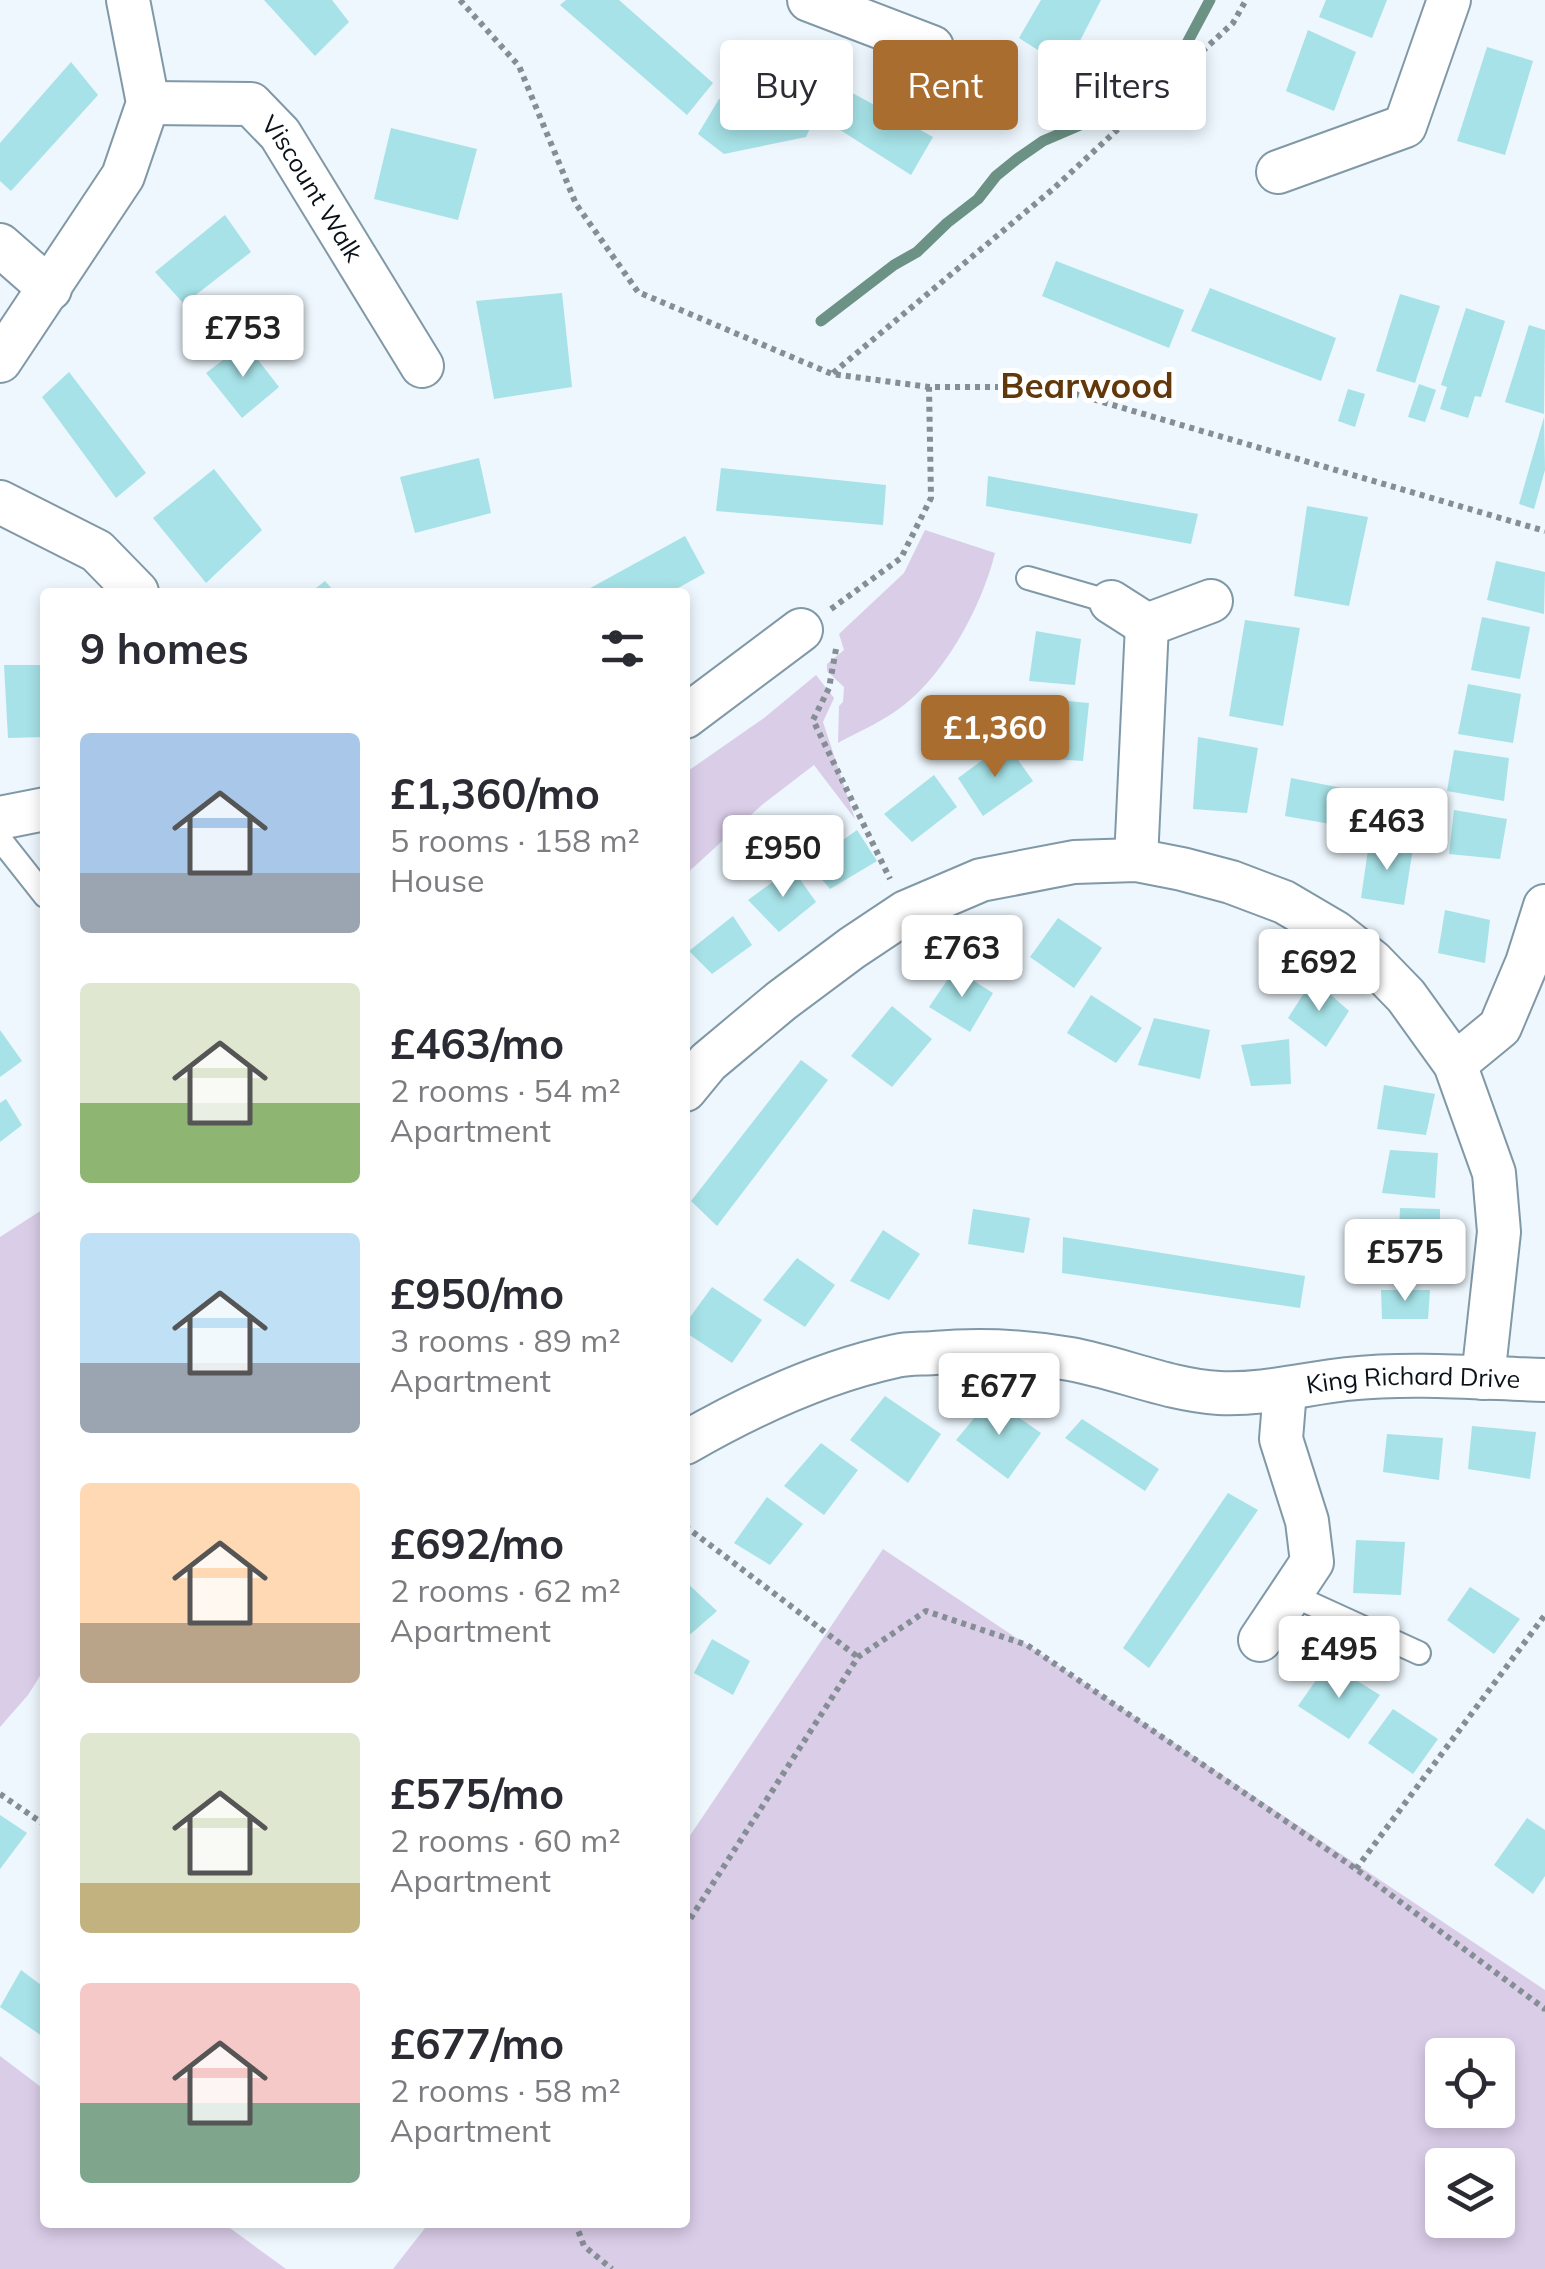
<!DOCTYPE html>
<meta charset="utf-8">
<style>
:root{--surface:#fff;--page:#f2f2f3;--text:#2b2b33;--muted:#7c7c81;--accent:#a96d30}
body{margin:0;font-family:Mulish,sans-serif;background:var(--page);color:var(--text);height:100vh;display:flex;flex-direction:column;font-size:38px;white-space:nowrap}
*{box-sizing:border-box;margin:0}
p{font-size:32px;color:var(--muted)}
.icon{flex:none;width:55px;height:55px;fill:none;stroke:currentColor;stroke-width:2;stroke-linecap:round;stroke-linejoin:round}
.map{position:relative;flex:1;overflow:hidden}
.panel{position:absolute;left:40px;top:588px;width:650px;height:1640px;display:flex;flex-direction:column;background:var(--surface);border-radius:10px;box-shadow:0 5px 15px #0003}
.panel>*{flex:none}
.top-card{position:absolute;left:720px;top:40px;width:675px;height:90px;display:flex;gap:20px}
.buttons{position:absolute;left:1425px;top:2038px;display:grid;gap:20px}
.buttons a{display:grid;place-items:center;width:90px;height:90px;border-radius:10px;background:var(--surface);box-shadow:0 5px 15px #0003;font-size:50px}
.price{position:absolute;translate:-50% -85px;padding:0 22px;border-radius:10px;background:#fff;color:#222;font-size:32px;line-height:65px;filter:drop-shadow(0 2px 5px #0008)}
.price::after{content:'';position:absolute;left:50%;top:60px;width:30px;height:22px;margin-left:-15px;background:inherit;clip-path:polygon(0 0,100% 0,50% 100%)}
.price.current{background:var(--accent);color:#fff}
ul{padding:0;list-style:none}
li{display:flex;align-items:center;gap:30px;height:250px;padding:0 40px}
li span{display:grid;place-items:center;flex:none;width:280px;height:200px;border-radius:10px;color:#555}
li>.icon{margin-inline-start:auto}
span .icon{width:120px;height:120px;fill:#fffc;stroke-width:1}
li b{font-size:42px}
h2{display:flex;justify-content:space-between;align-items:center;height:120px;padding:0 40px;font-size:42px}
.pill{padding:0 35px;border-radius:10px;background:var(--surface);box-shadow:0 5px 15px #0003;font-size:35px;line-height:90px}
.pill.current{background:var(--accent);color:#fff}
.map>svg:first-child{display:block}
.green{fill:#dacde8;fill-rule:evenodd}
.lines{fill:none;stroke-linecap:round;stroke-linejoin:round}
.stream{stroke:#6c9285;stroke-width:11}
.building{fill:#a6e2e7}
.service-casing{stroke:#8198a7;stroke-width:26}
.minor-casing{stroke:#8198a7;stroke-width:46}
.path{stroke:#858e94;stroke-width:6;stroke-dasharray:5 5;stroke-linecap:butt}
.service{stroke:#fff;stroke-width:22}
.minor{stroke:#fff;stroke-width:42}
.labels{text-anchor:middle;stroke-width:10;stroke-linejoin:round;paint-order:stroke}
.street-label{font-size:25px;fill:#0a1218;stroke:#fff}
.district-label{font-size:35px;font-weight:bold;fill:#60380b;stroke:#fff}
</style>
<div class="map">
<svg width="1545" height="2269" viewBox="0 0 1545 2269">
<rect width="100%" height="100%" fill="#edf7fd"/>
<!-- green -->
<g class="green">
<path d="M925,530l70,23c-14,56 -53,128 -102,160 -18,12 -37,20 -55,30l1,-37 4,-4 1,-15 -17,-16v-7l17,-14 -5,-16 65,-61z"/>
<polygon points="816,675 834,698 823,722 855,819 814,765 763,804 685,875 685,773 764,718"/>
<polygon points="45,1208 45,1668 28,1695 0,1727 0,1237"/>
<path d="M883,1549l662,441v279h-1152l36,-46 256,-1v-379zM1442,2055h56v55h-56zM1442,2165h56v55h-56z"/>
<polygon points="0,2056 45,2090 45,2222 223,2223 286,2269 0,2269"/>
</g>
<g class="lines">
<!-- stream -->
<polyline class="stream" points="821,321 894,265 917,252 947,223 978,199 996,176 1017,159 1043,141 1085,123 1119,98 1135,100 1169,62 1179,58 1210,0"/>
</g>
<!-- building -->
<g class="building">
<polygon points="264,0 332,0 349,22 315,56"/>
<polygon points="566,0 619,0 713,83 687,115 560,5"/>
<polygon points="1041,0 1101,0 1066,68 1019,38"/>
<polygon points="1326,0 1387,0 1372,38 1319,17"/>
<polygon points="1308,30 1356,52 1334,111 1286,91"/>
<polygon points="1487,47 1533,61 1505,155 1457,141"/>
<polygon points="71,62 98,95 11,191 0,181 0,143"/>
<polygon points="847,90 933,137 911,175 826,121"/>
<polygon points="795,91 822,102 806,137 724,154 698,134 719,99"/>
<polygon points="391,128 477,149 458,220 374,199"/>
<polygon points="225,215 251,252 184,304 155,272"/>
<polygon points="1056,261 1184,310 1169,348 1042,296"/>
<polygon points="1210,288 1336,338 1321,381 1191,331"/>
<polygon points="562,293 572,387 494,399 476,301"/>
<polygon points="1400,294 1440,306 1415,383 1376,371"/>
<polygon points="1466,308 1505,321 1481,397 1475,396 1468,418 1440,409 1447,387 1441,385"/>
<polygon points="1529,325 1545,330 1544,414 1505,402"/>
<polygon points="245,343 279,387 242,418 206,373"/>
<polygon points="69,372 146,473 116,498 42,397"/>
<polygon points="1419,384 1436,390 1425,422 1408,417"/>
<polygon points="1348,389 1365,394 1355,427 1338,421"/>
<polygon points="1544,417 1545,470 1534,509 1519,504"/>
<polygon points="479,458 491,513 415,533 400,477"/>
<polygon points="721,468 886,485 883,525 716,511"/>
<polygon points="214,469 262,530 206,583 153,518"/>
<polygon points="988,476 1198,514 1191,544 986,506"/>
<polygon points="1307,506 1368,517 1349,606 1294,596"/>
<polygon points="685,536 705,573 671,592 583,592"/>
<polygon points="1496,561 1545,572 1544,614 1487,600"/>
<polygon points="325,581 335,592 311,592"/>
<polygon points="1482,617 1530,627 1520,679 1471,670"/>
<polygon points="1245,620 1300,628 1283,726 1229,716"/>
<polygon points="1036,631 1081,639 1075,685 1029,681"/>
<polygon points="4,665 45,665 45,737 8,738"/>
<polygon points="1468,684 1521,694 1513,743 1458,734"/>
<polygon points="1046,699 1089,703 1083,761 1039,758"/>
<polygon points="1198,737 1258,748 1247,813 1193,809"/>
<polygon points="1006,743 1033,781 983,816 958,778"/>
<polygon points="1454,750 1509,758 1504,801 1447,791"/>
<polygon points="934,775 957,807 912,842 884,814"/>
<polygon points="1291,778 1347,789 1336,825 1285,816"/>
<polygon points="1454,810 1507,819 1500,859 1449,854"/>
<polygon points="857,830 877,861 830,889 809,864"/>
<polygon points="1369,843 1413,848 1404,905 1361,898"/>
<polygon points="792,868 816,902 779,932 748,900"/>
<polygon points="1445,910 1490,920 1485,963 1438,953"/>
<polygon points="733,916 752,945 712,974 689,951"/>
<polygon points="1058,918 1102,948 1074,988 1030,957"/>
<polygon points="955,969 993,993 970,1032 929,1007"/>
<polygon points="1313,979 1349,1011 1326,1047 1288,1018"/>
<polygon points="1091,995 1142,1028 1116,1063 1067,1033"/>
<polygon points="892,1006 932,1039 892,1087 851,1056"/>
<polygon points="1154,1018 1210,1030 1200,1079 1138,1065"/>
<polygon points="0,1030 22,1061 0,1077"/>
<polygon points="1289,1039 1291,1084 1251,1086 1241,1045"/>
<polygon points="801,1060 828,1080 717,1226 691,1201"/>
<polygon points="1384,1085 1435,1094 1426,1135 1377,1129"/>
<polygon points="6,1099 22,1125 0,1142 0,1103"/>
<polygon points="1390,1150 1438,1153 1435,1198 1382,1193"/>
<polygon points="1400,1208 1440,1209 1440,1253 1398,1255"/>
<polygon points="973,1209 1030,1218 1024,1253 968,1244"/>
<polygon points="883,1230 920,1254 889,1300 850,1281"/>
<polygon points="1063,1237 1305,1276 1300,1308 1062,1273"/>
<polygon points="797,1258 835,1285 805,1327 763,1300"/>
<polygon points="712,1287 762,1320 732,1363 685,1332 685,1324"/>
<polygon points="1381,1290 1430,1290 1428,1319 1382,1319"/>
<polygon points="885,1396 941,1434 908,1483 850,1440"/>
<polygon points="991,1398 1041,1433 1008,1479 956,1440"/>
<polygon points="1082,1419 1159,1469 1145,1491 1065,1438"/>
<polygon points="1472,1426 1536,1432 1530,1479 1468,1469"/>
<polygon points="1387,1434 1443,1438 1439,1480 1383,1472"/>
<polygon points="821,1443 858,1470 824,1515 784,1486"/>
<polygon points="1228,1493 1258,1510 1149,1668 1123,1648"/>
<polygon points="767,1497 803,1524 770,1565 734,1543"/>
<polygon points="1356,1540 1405,1542 1401,1595 1353,1593"/>
<polygon points="685,1581 717,1611 685,1639"/>
<polygon points="1470,1587 1520,1619 1494,1654 1447,1620"/>
<polygon points="712,1639 750,1661 733,1695 694,1673"/>
<polygon points="1328,1663 1380,1695 1349,1739 1298,1706"/>
<polygon points="1393,1709 1438,1739 1413,1774 1368,1743"/>
<polygon points="0,1815 27,1833 0,1869"/>
<polygon points="1527,1818 1545,1830 1545,1876 1533,1894 1494,1865"/>
<polygon points="21,1970 45,1988 45,2032 42,2036 0,2007"/>
</g>
<g class="lines">
<!-- service casing -->
<g class="service-casing">
<g id="service">
<polyline points="1028,578 1111,602"/>
<polyline points="0,839 45,896"/>
<polyline points="1292,1595 1419,1653"/>
</g>
</g>
<!-- minor casing -->
<g class="minor-casing">
<g id="minor">
<polyline points="809,0 932,47"/>
<path id="s1" d="M148,103l103,1 29,30 142,232"/>
<polyline points="1278,172 1405,126 1449,0"/>
<polyline points="0,245 50,289"/>
<polyline points="0,361 123,176 148,103 128,0"/>
<polyline points="0,502 97,551 137,592"/>
<polyline points="1111,602 1147,625"/>
<polyline points="685,717 801,630"/>
<polyline points="0,818 45,809"/>
<polyline points="1136,860 1147,625 1211,601"/>
<polyline points="1455,1064 1500,1027 1527,963 1545,906"/>
<polyline points="685,1090 708,1062 781,1001 852,948 906,912 981,880 1074,862 1136,860 1182,869 1231,882 1284,902 1335,932 1372,961 1406,996 1455,1064 1494,1173 1499,1232 1483,1378"/>
<path id="s2" d="M685,1443c66,-38 137,-71 211,-87 12,-3 25,-2 38,-3 46,-4 90,-2 136,6 50,9 98,31 149,34 43,2 85,-9 128,-14 66,-7 132,-1 198,1"/>
<polyline points="1260,1640 1312,1562 1307,1521 1281,1439 1285,1390"/>
</g>
</g>
<!-- path -->
<g class="path">
<polyline points="460,0 519,66 576,204 638,292 832,374 929,387 1051,387 1545,531"/>
<polyline points="833,373 1053,189 1233,23 1246,0"/>
<polyline points="831,609 901,558 931,498 929,387"/>
<polyline points="836,649 829,688 813,720 890,879"/>
<polyline points="685,1526 858,1657"/>
<polyline points="0,1794 45,1825"/>
<polyline points="1356,1869 1545,1615"/>
<polyline points="685,1927 858,1657 926,1611 1027,1645 1356,1869 1545,2009 1545,2012"/>
<polyline points="575,2222 584,2246 612,2269"/>
</g>
<!-- service -->
<use href="#service" class="service"/>
<!-- minor -->
<use href="#minor" class="minor"/>
</g>
<g class="labels">
<!-- street labels -->
<g class="street-label">
<text dy="9" stroke="none"><textPath href="#s1" startOffset="208">Viscount Walk</textPath></text>
<text dy="9" stroke="none"><textPath href="#s2" startOffset="752">King Richard Drive</textPath></text>
</g>
<!-- district labels -->
<g class="district-label">
<text x="1087" y="398">Bearwood</text>
</g>
</g>
</svg>
<div class="buttons">
<a><svg class="icon" aria-label="locate" viewBox="0 0 24 24"><circle cx="12" cy="12" r="6"/><path d="M12 2v4M12 18v4M2 12h4M18 12h4"/></svg></a>
<a><svg class="icon" aria-label="layers" viewBox="0 0 24 24"><path d="M12 4l9 5-9 5-9-5zM3 14l9 5 9-5"/></svg></a>
</div>
<b class="price" style="left:243px;top:380px">£753</b>
<b class="price current" style="left:995px;top:780px">£1,360</b>
<b class="price" style="left:1387px;top:873px">£463</b>
<b class="price" style="left:783px;top:900px">£950</b>
<b class="price" style="left:962px;top:1000px">£763</b>
<b class="price" style="left:1319px;top:1014px">£692</b>
<b class="price" style="left:1405px;top:1304px">£575</b>
<b class="price" style="left:999px;top:1438px">£677</b>
<b class="price" style="left:1339px;top:1701px">£495</b>
<div class="top-card">
<a class="pill">Buy</a>
<a class="pill current">Rent</a>
<a class="pill">Filters</a>
</div>
<section class="panel">
<h2>9 homes<svg class="icon" aria-label="filters" viewBox="0 0 24 24"><path d="M4 7h16M4 17h16"/><circle cx="9" cy="7" r="2"/><circle cx="15" cy="17" r="2"/></svg></h2>
<ul>
<li><span style="background:linear-gradient(#a9c7e8 70%,#9aa5b1 0)"><svg class="icon" aria-label="home" viewBox="0 0 24 24"><path d="M3 11l9-7 9 7M6 9v11h12V9"/></svg></span><div><b>£1,360/mo</b><p>5 rooms · 158 m²</p><p>House</p></div></li>
<li><span style="background:linear-gradient(#dfe7d0 60%,#8fb573 0)"><svg class="icon" aria-label="home" viewBox="0 0 24 24"><path d="M3 11l9-7 9 7M6 9v11h12V9"/></svg></span><div><b>£463/mo</b><p>2 rooms · 54 m²</p><p>Apartment</p></div></li>
<li><span style="background:linear-gradient(#bfe0f5 65%,#9aa5b1 0)"><svg class="icon" aria-label="home" viewBox="0 0 24 24"><path d="M3 11l9-7 9 7M6 9v11h12V9"/></svg></span><div><b>£950/mo</b><p>3 rooms · 89 m²</p><p>Apartment</p></div></li>
<li><span style="background:linear-gradient(#ffd9b3 70%,#b9a48a 0)"><svg class="icon" aria-label="home" viewBox="0 0 24 24"><path d="M3 11l9-7 9 7M6 9v11h12V9"/></svg></span><div><b>£692/mo</b><p>2 rooms · 62 m²</p><p>Apartment</p></div></li>
<li><span style="background:linear-gradient(#dfe7d0 75%,#c2b280 0)"><svg class="icon" aria-label="home" viewBox="0 0 24 24"><path d="M3 11l9-7 9 7M6 9v11h12V9"/></svg></span><div><b>£575/mo</b><p>2 rooms · 60 m²</p><p>Apartment</p></div></li>
<li><span style="background:linear-gradient(#f6c9c9 60%,#7fa58c 0)"><svg class="icon" aria-label="home" viewBox="0 0 24 24"><path d="M3 11l9-7 9 7M6 9v11h12V9"/></svg></span><div><b>£677/mo</b><p>2 rooms · 58 m²</p><p>Apartment</p></div></li>
</ul>
</section>
</div>
